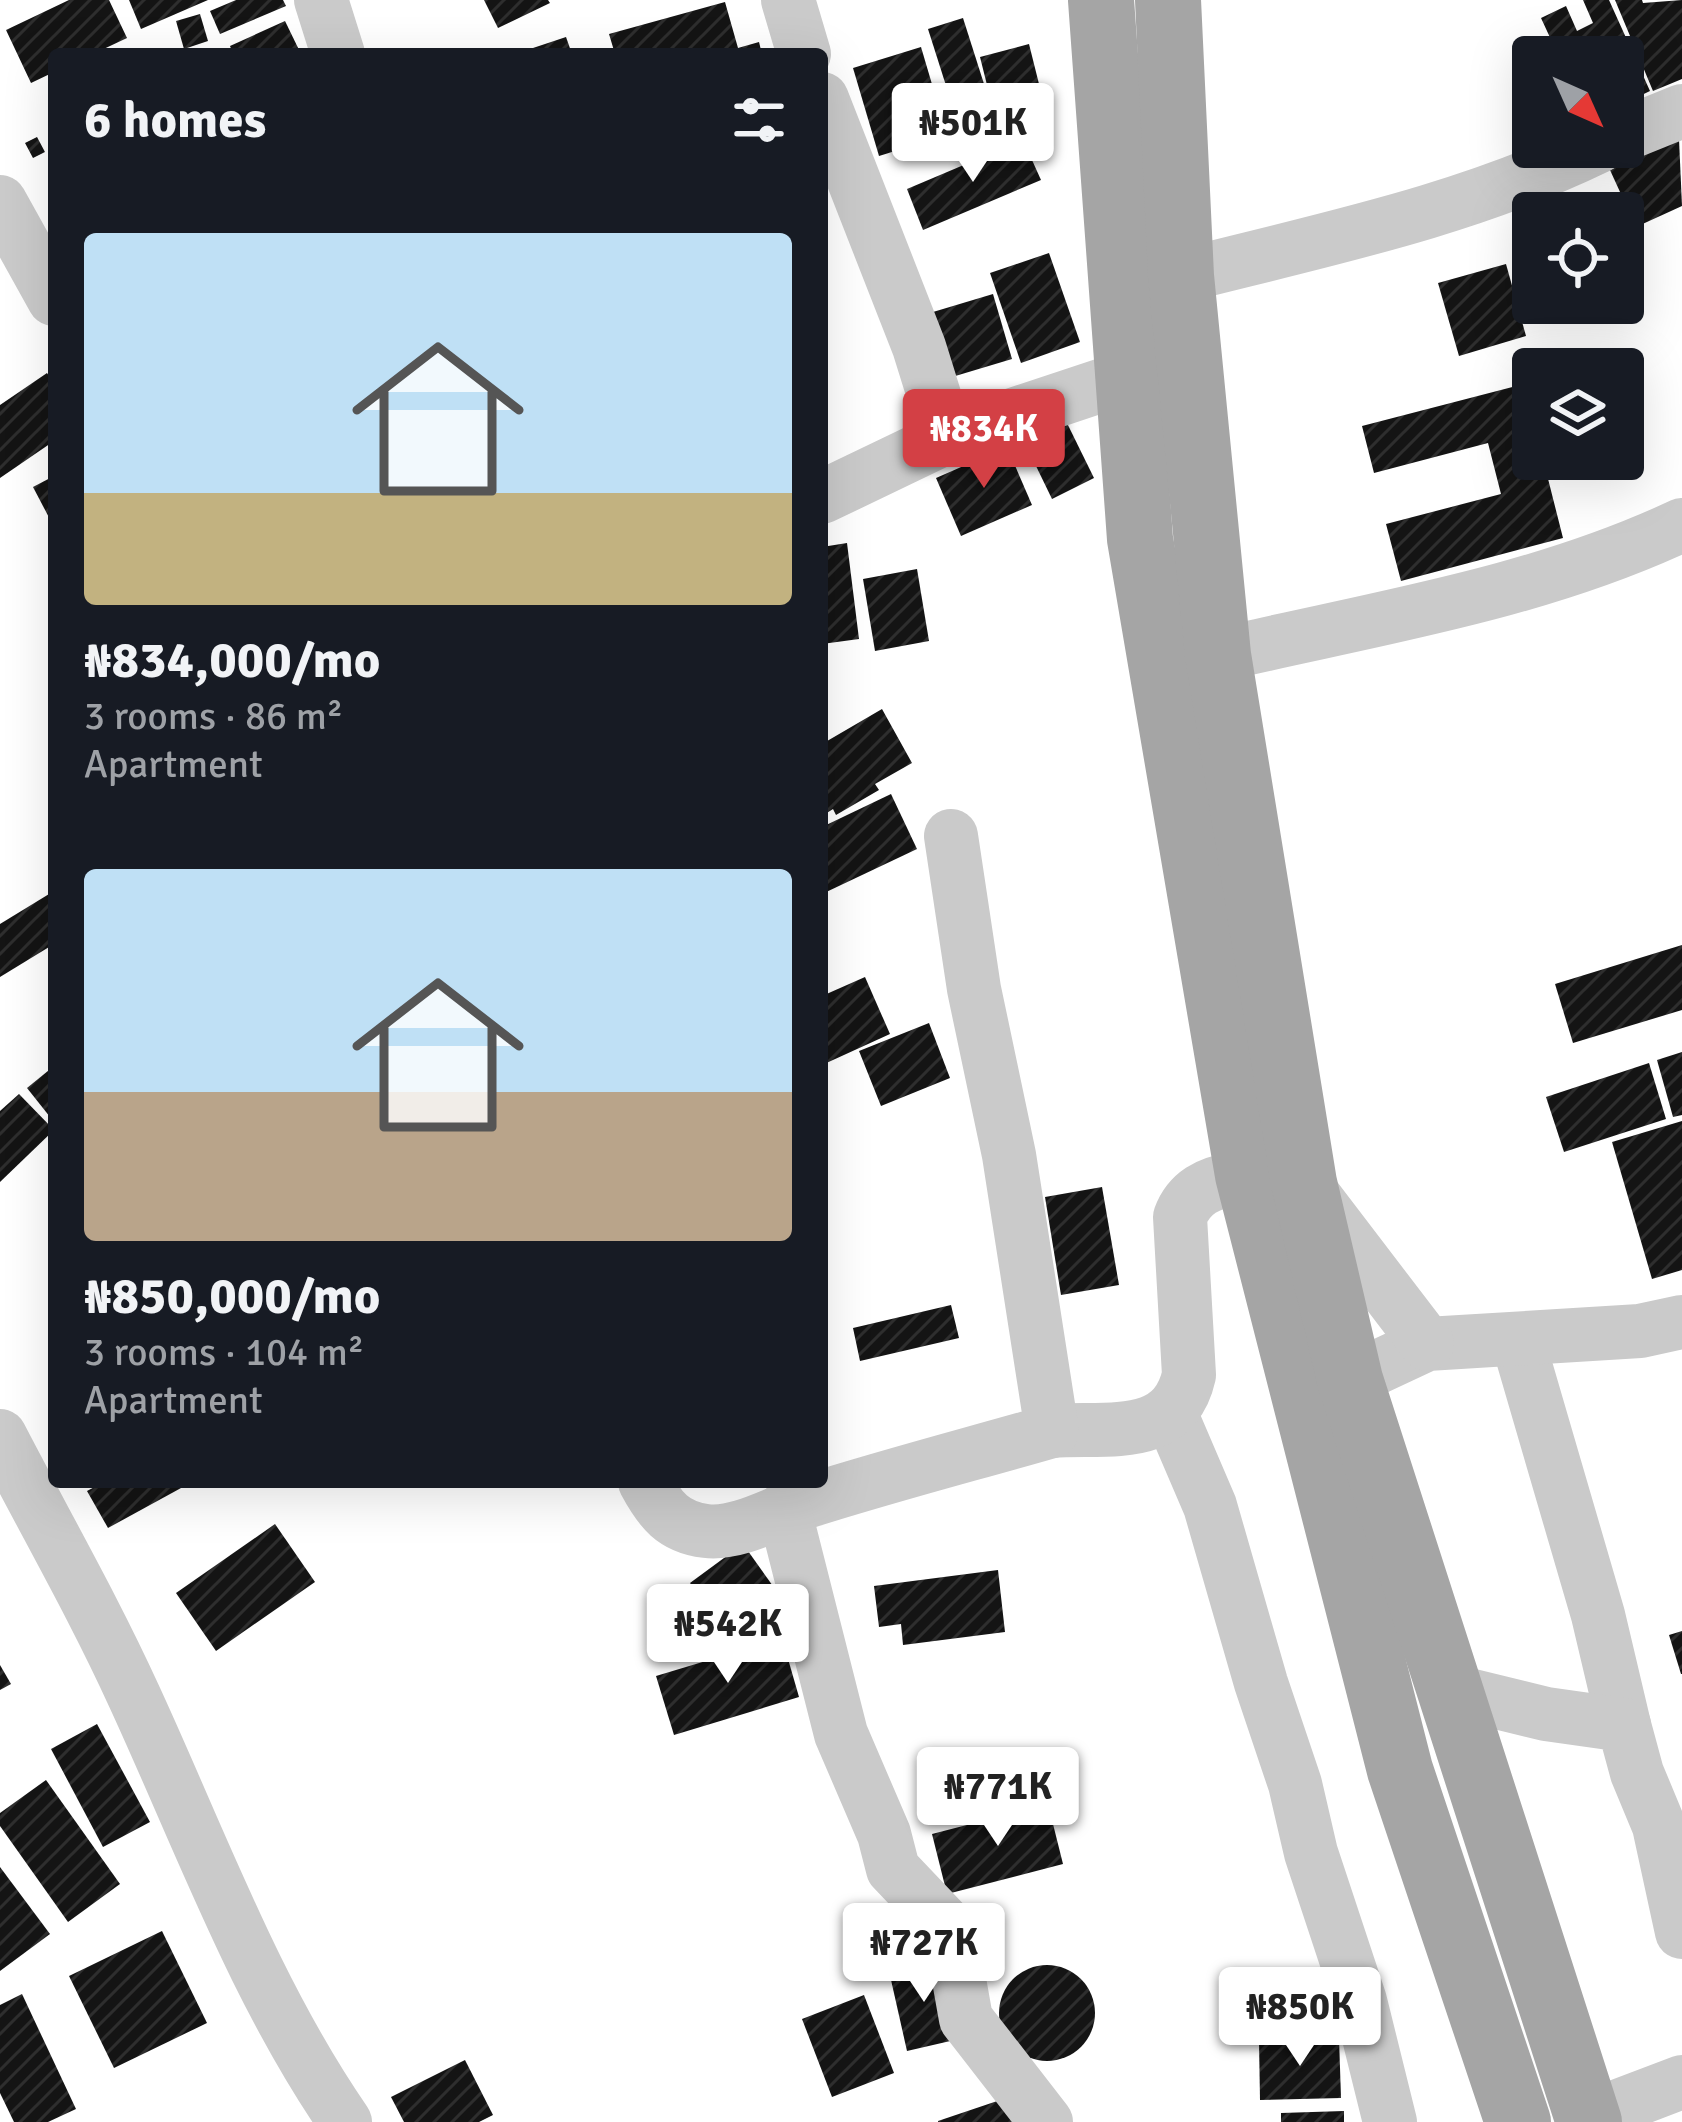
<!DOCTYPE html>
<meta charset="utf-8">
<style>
:root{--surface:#171b24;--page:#20242c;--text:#f1f3f6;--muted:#9ea1a6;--accent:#d34045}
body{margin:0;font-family:Signika,sans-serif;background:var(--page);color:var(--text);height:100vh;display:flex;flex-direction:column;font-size:45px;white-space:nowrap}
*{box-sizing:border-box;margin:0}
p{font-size:39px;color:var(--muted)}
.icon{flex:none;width:66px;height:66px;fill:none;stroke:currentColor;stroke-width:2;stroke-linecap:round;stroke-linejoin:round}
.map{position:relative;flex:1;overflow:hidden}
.sheet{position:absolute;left:48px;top:48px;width:780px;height:1440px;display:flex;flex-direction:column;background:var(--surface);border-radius:12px;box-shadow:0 12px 48px #0002}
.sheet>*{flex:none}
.needle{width:78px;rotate:135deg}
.tools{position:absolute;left:1512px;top:36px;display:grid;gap:24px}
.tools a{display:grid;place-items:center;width:132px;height:132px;border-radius:12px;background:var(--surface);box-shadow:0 12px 48px #0002;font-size:60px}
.price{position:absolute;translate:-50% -102px;padding:0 27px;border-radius:12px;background:#fff;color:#222;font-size:39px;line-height:78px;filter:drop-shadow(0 3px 6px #0008)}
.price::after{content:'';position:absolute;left:50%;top:72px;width:36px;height:27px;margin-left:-18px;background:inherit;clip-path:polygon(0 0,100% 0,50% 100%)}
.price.current{background:var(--accent);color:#fff}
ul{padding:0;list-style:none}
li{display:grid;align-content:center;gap:24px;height:636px;padding:0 36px}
li span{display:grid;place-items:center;height:372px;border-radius:12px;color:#555}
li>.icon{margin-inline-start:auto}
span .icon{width:216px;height:216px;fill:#fffc;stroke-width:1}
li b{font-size:51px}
h2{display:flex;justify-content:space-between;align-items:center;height:144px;padding:0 36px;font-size:51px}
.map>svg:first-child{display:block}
.building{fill:url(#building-hatch)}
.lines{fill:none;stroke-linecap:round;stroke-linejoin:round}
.minor{stroke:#cacaca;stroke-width:54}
.major{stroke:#a5a5a5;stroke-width:66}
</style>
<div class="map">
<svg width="1682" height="2122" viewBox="0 0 1682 2122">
<defs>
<pattern id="building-hatch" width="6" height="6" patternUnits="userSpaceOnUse" patternTransform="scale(3)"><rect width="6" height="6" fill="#141414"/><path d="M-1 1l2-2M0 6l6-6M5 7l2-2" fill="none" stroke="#2e2e2e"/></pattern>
</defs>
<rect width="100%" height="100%" fill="#fff"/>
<!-- building -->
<g class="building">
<polygon points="69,0 109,0 127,38 93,54 54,54 54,72 31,83 6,30"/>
<polygon points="129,0 208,0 141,29"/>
<polygon points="236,0 283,0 286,6 220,34 210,11"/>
<polygon points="484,0 548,0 550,3 498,28"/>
<polygon points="1583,0 1609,0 1650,91 1623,104 1623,57 1559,57 1541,18 1566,6 1577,31 1593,23"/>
<polygon points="1615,0 1642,0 1643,3 1682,0 1682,79 1653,91"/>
<polygon points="725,2 738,48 759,42 762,54 615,54 609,34"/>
<polygon points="200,14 208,41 184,49 176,21"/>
<polygon points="963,18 991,106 956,117 928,29"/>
<polygon points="285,21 301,54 233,54 230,46"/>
<polygon points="566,37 572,54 518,54 518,53"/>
<polygon points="1029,44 1048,120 999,133 980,57"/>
<polygon points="921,47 947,135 879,156 853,68"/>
<polygon points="37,137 45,152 33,158 25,143"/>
<polygon points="1679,139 1682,206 1636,227 1610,170"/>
<polygon points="1023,140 1041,180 923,230 907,189"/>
<polygon points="1049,253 1080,342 1021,363 990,273"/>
<polygon points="1506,264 1526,336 1459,356 1438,283"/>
<polygon points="993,294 1012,359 952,377 933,312"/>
<polygon points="47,373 54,383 54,441 0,478 0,405"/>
<polygon points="1524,384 1533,421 1533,459 1543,459 1563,538 1401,581 1386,524 1501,494 1488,443 1374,473 1362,426"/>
<polygon points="1064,417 1094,478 1052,499 1022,437"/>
<polygon points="1007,447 1032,505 961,536 936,478"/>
<polygon points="54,476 54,527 33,487"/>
<polygon points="847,543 859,639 822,644 822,547"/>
<polygon points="917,569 929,641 875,651 863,579"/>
<polygon points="882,709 912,763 875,784 879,790 836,815 833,809 822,816 822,744"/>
<polygon points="891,794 917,849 822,894 822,827"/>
<polygon points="54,891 54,944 0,977 0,924"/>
<polygon points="1682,945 1682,1010 1573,1043 1555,984"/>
<polygon points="865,977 890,1034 822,1065 822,996"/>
<polygon points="929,1023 950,1078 881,1106 859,1051"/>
<polygon points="1682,1052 1682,1115 1673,1117 1657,1060"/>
<polygon points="1649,1063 1666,1119 1564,1152 1546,1097"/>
<polygon points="54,1066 54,1122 27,1088"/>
<polygon points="19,1094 54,1130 0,1182 0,1111"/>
<polygon points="1682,1121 1682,1270 1652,1279 1612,1142"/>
<polygon points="1102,1187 1119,1285 1061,1295 1045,1197"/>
<polygon points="951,1305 959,1338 860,1361 853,1328"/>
<polygon points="104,1482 192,1482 108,1528 87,1491"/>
<polygon points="275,1524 315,1582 216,1651 176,1593"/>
<polygon points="743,1544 780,1596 728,1635 690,1583"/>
<polygon points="998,1570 1005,1632 903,1645 901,1624 879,1627 874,1586"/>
<polygon points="1682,1631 1682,1674 1681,1674 1669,1635"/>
<polygon points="782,1638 799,1697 674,1735 656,1676"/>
<polygon points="0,1665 11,1684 0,1690"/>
<polygon points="97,1724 150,1822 103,1847 51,1749"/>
<polygon points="46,1780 120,1884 68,1922 0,1826 0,1813"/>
<polygon points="1048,1804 1063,1864 947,1894 932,1834"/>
<polygon points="0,1867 50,1934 0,1971"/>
<polygon points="162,1931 207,2023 114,2068 69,1976"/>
<polygon points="941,1959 959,2039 907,2051 889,1971"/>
<circle cx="1047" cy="2013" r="48"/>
<polygon points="22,1994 76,2109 48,2122 14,2122 0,2093 0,2005"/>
<polygon points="864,1995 894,2073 832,2097 802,2019"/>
<polygon points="1339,2038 1341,2098 1260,2100 1259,2041"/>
<polygon points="465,2060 493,2115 479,2122 404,2122 391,2097"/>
<polygon points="1018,2094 1027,2122 938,2122 938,2121"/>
<polygon points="1344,2111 1344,2122 1281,2122 1281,2113"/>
</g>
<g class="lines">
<!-- minor -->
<g class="minor">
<polyline points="321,0 338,54"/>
<polyline points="788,0 804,54"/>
<polyline points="822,99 919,347 947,437 822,497"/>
<polyline points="1623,135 1682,111"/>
<polyline points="0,202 54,299"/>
<path d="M1181,276c141,-36 284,-65 416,-129"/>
<polyline points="947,437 1127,377"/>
<path d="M1218,655c158,-37 317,-61 464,-130"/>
<polyline points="1518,1341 1598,1615 1624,1725"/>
<polyline points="1350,1380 1427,1344 1640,1331 1682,1322"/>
<polyline points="1171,1415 1210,1506 1261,1683 1295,1784 1311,1853 1360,2001 1390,2122"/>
<path d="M1052,1431c57,-4 122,11 137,-56l-9,-158c18,-49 81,-40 124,-34l123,161"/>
<path d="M0,1436c45,87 94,172 134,260 66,143 121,296 211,426"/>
<path d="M645,1482c15,28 28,45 61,49 34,4 73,-21 106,-31 79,-25 160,-46 240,-69l-43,-276 -35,-166 -23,-153"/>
<polyline points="784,1509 841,1734 884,1834 893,1869 950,1929 966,2019 1046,2122"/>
<polyline points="1452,1691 1546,1714 1624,1725 1637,1773 1659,1826 1682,1932"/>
<polyline points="1587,2118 1682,2082"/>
</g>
<!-- major -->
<g class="major">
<polyline points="1101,0 1140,539 1248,1175 1400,1770 1518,2122"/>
<polyline points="1168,0 1181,276 1218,655 1304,1183 1350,1380 1589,2122"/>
</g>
</g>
</svg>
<div class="tools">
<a><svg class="needle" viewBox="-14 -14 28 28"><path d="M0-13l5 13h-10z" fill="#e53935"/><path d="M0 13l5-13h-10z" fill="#9ea1a6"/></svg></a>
<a><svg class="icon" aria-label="locate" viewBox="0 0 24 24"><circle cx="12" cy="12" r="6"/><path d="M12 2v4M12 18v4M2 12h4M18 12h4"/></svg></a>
<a><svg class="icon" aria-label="layers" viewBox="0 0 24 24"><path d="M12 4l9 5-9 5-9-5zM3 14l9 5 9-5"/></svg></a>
</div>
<b class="price" style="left:973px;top:185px">₦501K</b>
<b class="price current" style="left:984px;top:491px">₦834K</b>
<b class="price" style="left:728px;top:1686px">₦542K</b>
<b class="price" style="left:998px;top:1849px">₦771K</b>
<b class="price" style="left:924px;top:2005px">₦727K</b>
<b class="price" style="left:1300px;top:2069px">₦850K</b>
<section class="sheet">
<h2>6 homes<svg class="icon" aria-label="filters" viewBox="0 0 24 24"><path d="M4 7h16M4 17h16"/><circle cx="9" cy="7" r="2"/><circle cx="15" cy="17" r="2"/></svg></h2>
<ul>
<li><span style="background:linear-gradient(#bfe0f5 70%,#c2b280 0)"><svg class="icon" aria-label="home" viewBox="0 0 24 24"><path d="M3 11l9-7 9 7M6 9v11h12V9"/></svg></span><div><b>₦834,000/mo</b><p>3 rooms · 86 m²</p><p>Apartment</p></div></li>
<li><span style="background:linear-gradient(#bfe0f5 60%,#b9a48a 0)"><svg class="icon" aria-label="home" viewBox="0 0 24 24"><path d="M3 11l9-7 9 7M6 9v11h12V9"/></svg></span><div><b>₦850,000/mo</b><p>3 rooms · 104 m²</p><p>Apartment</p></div></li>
</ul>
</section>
</div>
